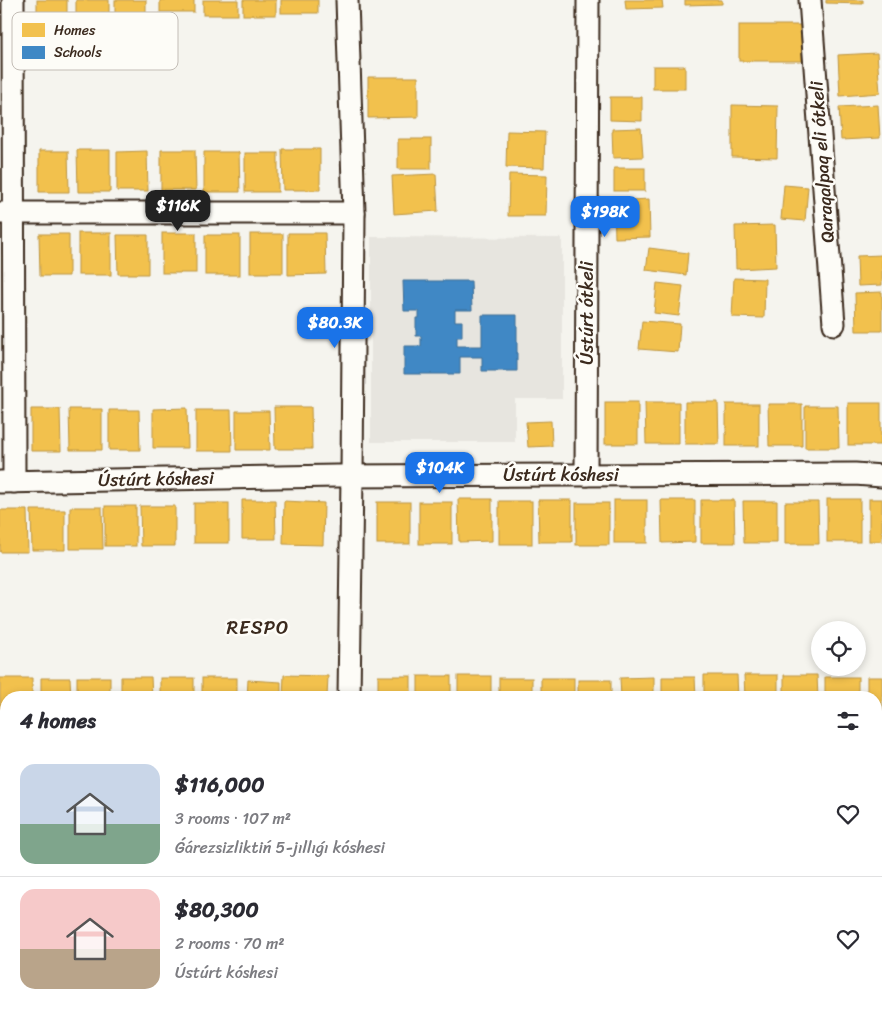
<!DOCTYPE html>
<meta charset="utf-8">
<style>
:root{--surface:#fff;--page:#f7f7f7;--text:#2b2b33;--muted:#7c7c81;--line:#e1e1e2;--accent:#1a73e8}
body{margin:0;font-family:Sriracha,sans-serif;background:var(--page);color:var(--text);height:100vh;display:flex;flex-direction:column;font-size:19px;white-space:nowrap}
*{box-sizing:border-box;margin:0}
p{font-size:16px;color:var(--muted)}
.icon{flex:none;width:28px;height:28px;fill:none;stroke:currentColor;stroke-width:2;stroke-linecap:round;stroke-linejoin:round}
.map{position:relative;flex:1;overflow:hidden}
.sheet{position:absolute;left:0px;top:691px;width:882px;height:321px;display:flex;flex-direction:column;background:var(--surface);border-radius:20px 20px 0 0;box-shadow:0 2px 8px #0003}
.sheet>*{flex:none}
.tools{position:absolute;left:811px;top:621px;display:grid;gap:10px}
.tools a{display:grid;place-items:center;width:55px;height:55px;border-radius:50%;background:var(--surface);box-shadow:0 2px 8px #0003;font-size:25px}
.price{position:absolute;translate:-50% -42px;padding:0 11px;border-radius:10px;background:var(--accent);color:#fff;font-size:16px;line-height:32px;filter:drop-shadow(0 1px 2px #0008)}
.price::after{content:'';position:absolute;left:50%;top:30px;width:15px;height:11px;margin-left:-8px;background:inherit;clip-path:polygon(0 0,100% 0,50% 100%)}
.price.selected{background:#222;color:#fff}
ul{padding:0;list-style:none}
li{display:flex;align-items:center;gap:15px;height:125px;padding:0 20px}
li+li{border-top:1px solid var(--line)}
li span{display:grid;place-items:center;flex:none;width:140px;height:100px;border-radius:15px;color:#555}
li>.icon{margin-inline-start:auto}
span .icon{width:60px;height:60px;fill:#fffc;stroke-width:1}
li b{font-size:21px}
h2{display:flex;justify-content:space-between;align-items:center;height:60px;padding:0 20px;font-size:21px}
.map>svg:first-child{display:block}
.built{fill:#e7e5df}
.homes{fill:#f2c14e;stroke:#bb9440}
.schools{fill:#3f88c5;stroke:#3e6c93}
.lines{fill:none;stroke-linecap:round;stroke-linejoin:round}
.street-casing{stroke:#3b2a1e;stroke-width:25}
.street{stroke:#fdfcf7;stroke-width:21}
.labels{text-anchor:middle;stroke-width:5;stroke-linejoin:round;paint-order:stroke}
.street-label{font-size:18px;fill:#3b2a1e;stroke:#fdfcf7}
.neighbourhood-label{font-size:19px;letter-spacing:1px;fill:#3b2a1e;stroke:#fdfcf7}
.key{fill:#fdfcf7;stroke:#c3bdb6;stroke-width:1}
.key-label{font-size:14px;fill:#3b2a1e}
</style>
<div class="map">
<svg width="882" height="1012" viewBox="0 0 882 1012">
<rect width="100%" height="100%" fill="#f5f4ee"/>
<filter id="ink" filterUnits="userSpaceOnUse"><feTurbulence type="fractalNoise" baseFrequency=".02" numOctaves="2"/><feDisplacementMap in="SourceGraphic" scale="10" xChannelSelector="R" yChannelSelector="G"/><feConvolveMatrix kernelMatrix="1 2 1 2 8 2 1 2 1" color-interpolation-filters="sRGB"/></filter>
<g filter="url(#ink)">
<!-- built -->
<polygon class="built" points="371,237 562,238 562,399 515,399 515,442 371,442"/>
<!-- homes -->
<g class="homes">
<rect x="37" y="0" width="30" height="15"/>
<rect x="76" y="0" width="33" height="14"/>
<rect x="115" y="0" width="31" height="14"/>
<rect x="160" y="0" width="34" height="12"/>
<rect x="203" y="0" width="35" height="15"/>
<rect x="243" y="0" width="33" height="15"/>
<rect x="281" y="0" width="37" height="13"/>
<polygon points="625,0 662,0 663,8 626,9"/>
<polygon points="685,0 722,0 722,4 685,5"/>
<polygon points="826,0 863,0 863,4 826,3"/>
<rect x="739" y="25" width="63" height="36"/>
<polygon points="877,53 880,93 840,96 838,55"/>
<rect x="653" y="66" width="32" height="23"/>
<polygon points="368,77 418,77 418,117 368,118"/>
<polygon points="610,97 642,97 642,121 610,120"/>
<polygon points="732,105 778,106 777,158 732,157"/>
<polygon points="878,105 880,138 841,140 839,107"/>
<polygon points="641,128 643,157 613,158 612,129"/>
<polygon points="507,131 545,132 544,168 506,167"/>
<rect x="398" y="139" width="33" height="30"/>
<polygon points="282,149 320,149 320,190 283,190"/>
<polygon points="77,150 110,150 110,192 78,192"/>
<polygon points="161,150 195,150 196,190 161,190"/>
<polygon points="39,151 68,151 69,192 39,192"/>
<polygon points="147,151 148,191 117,191 117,152"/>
<polygon points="204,152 239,152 240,192 204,192"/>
<rect x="245" y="153" width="33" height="39"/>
<rect x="614" y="168" width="31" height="23"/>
<polygon points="436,174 438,211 394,214 392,176"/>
<polygon points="509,174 547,175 546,216 508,216"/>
<polygon points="784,185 808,187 805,221 781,219"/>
<polygon points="649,199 650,237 615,238 614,201"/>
<polygon points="775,225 776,267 736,269 735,226"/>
<rect x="78" y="233" width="33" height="42"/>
<rect x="162" y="233" width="34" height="40"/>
<polygon points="288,233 325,233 326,274 288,275"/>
<polygon points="39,234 69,234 69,276 40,276"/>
<rect x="250" y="234" width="33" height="39"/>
<polygon points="117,235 148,235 148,274 118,274"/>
<rect x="205" y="235" width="35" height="40"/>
<polygon points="649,248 688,253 686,275 646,270"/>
<polygon points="882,255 882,285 858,286 857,256"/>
<polygon points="734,278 765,279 764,318 732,317"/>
<polygon points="657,283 683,286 679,316 654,313"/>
<polygon points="882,292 882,331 856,331 855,293"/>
<polygon points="642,321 680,324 678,352 639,349"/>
<rect x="605" y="402" width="33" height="42"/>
<polygon points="645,402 679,402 679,444 646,444"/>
<polygon points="685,402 718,402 719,444 685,444"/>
<rect x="848" y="403" width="33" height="42"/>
<rect x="726" y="404" width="33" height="42"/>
<polygon points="768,404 802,404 802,446 769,446"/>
<polygon points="805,406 838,406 839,448 805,448"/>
<polygon points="274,407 311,407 312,449 275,449"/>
<polygon points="187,408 188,448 153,448 153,409"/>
<polygon points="31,409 60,409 61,451 31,451"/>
<polygon points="69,409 102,409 102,450 70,450"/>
<polygon points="109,410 139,410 140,450 109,450"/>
<polygon points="196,410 231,410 232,451 196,451"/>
<polygon points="236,411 269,411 270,450 236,450"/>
<polygon points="551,421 552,446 528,447 526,422"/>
<polygon points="458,499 492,499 492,541 459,542"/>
<rect x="827" y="499" width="33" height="43"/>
<rect x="869" y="499" width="13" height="42"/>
<polygon points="242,500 275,500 276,539 242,539"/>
<polygon points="538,500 572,500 572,542 539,542"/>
<rect x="614" y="500" width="33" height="43"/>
<polygon points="661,500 695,500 695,542 662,543"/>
<polygon points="701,500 734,500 735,543 701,543"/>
<polygon points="284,501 324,503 323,545 283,544"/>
<rect x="499" y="501" width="33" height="43"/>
<polygon points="743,501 777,501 777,543 744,543"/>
<rect x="377" y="502" width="33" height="42"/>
<rect x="419" y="502" width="33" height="42"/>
<polygon points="785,502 818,502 819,544 785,544"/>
<rect x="194" y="503" width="35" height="40"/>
<rect x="576" y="503" width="33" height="42"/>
<rect x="105" y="506" width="31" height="40"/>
<polygon points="140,506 175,506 175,546 141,546"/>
<polygon points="70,507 102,507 103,549 70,549"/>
<polygon points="0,510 27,510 28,552 0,552"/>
<polygon points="31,510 65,510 65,550 32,550"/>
<polygon points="284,675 328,676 327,698 283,698"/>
<polygon points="704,675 737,675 738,698 704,698"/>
<polygon points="744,675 778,675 778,698 745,698"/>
<polygon points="784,675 817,675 818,698 784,698"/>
<rect x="378" y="676" width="33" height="22"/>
<rect x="418" y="676" width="33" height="22"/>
<rect x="458" y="676" width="33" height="22"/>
<rect x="77" y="677" width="33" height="21"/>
<polygon points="121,677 151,677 152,698 121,698"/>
<polygon points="654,677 654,698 621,698 620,678"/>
<polygon points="662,677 695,677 696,698 662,698"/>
<rect x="825" y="677" width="33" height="21"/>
<polygon points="867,677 882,677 882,719 876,719 876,698 867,698"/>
<polygon points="0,678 32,678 32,698 6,698 6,718 0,718"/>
<polygon points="41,678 70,678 71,698 41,698"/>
<rect x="160" y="678" width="34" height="20"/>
<rect x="202" y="678" width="35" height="20"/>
<rect x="499" y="678" width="33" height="20"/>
<rect x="541" y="678" width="33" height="20"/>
<polygon points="248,680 281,682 281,698 247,698"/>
<rect x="578" y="680" width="33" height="18"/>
<rect x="0" y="777" width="6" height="43"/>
<rect x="876" y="784" width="6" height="42"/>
<rect x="876" y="961" width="6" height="42"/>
<rect x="0" y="965" width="6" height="40"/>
</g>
<!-- schools -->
<polygon class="schools" points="403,281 471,281 472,310 455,310 455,321 462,321 462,337 457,337 457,346 482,346 482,315 517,315 517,371 482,371 482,357 460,357 460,374 404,374 404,346 421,346 421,336 416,336 416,318 419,318 419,311 404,311"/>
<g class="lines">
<!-- street casing -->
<g class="street-casing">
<g id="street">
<polyline points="13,0 14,482"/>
<polyline points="347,0 354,213 352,476 349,698"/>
<polyline points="810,0 834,324"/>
<polyline points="0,213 354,213"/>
<polyline points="586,475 588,0"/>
<polyline points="0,482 337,476 855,474 882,476"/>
<polyline points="0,750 6,750"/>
<polyline points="876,759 882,761"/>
<polyline points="351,1006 351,1012"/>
</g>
</g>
<!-- street -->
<use href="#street" class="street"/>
</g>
</g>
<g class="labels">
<!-- street labels -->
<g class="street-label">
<text transform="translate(822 162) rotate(-94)" y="6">Qaraqalpaq eli ótkeli</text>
<text transform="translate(587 313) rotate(-90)" y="6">Ústúrt ótkeli</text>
<text x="561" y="481">Ústúrt kóshesi</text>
<text transform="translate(156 479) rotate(-1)" y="6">Ústúrt kóshesi</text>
</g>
<!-- neighbourhood labels -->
<g class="neighbourhood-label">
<text x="258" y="634">RESPO</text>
</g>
</g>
<!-- legend -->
<rect x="12" y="12" width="166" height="58" rx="8" class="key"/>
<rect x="22" y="23" width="23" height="14" fill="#f2c14e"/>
<rect x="22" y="46" width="23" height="13" fill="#3f88c5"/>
<g class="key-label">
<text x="54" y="35">Homes</text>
<text x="54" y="57">Schools</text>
</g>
</svg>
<div class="tools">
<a><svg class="icon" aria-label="locate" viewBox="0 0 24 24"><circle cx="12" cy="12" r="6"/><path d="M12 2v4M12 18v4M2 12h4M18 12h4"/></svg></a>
</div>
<b class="price selected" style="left:178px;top:232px">$116K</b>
<b class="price" style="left:605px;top:238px">$198K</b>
<b class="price" style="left:335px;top:349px">$80.3K</b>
<b class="price" style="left:440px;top:494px">$104K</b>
<section class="sheet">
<h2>4 homes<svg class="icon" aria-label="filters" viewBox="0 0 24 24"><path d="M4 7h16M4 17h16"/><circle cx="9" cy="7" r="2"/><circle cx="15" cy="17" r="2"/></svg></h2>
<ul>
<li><span style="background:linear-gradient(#c9d6e8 60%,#7fa58c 0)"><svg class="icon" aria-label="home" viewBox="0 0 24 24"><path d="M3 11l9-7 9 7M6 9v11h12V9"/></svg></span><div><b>$116,000</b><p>3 rooms · 107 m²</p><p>Ǵárezsizliktiń 5-jıllıǵı kóshesi</p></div><svg class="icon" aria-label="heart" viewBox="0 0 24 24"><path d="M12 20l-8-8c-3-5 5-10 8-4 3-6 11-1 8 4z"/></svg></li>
<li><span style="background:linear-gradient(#f6c9c9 60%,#b9a48a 0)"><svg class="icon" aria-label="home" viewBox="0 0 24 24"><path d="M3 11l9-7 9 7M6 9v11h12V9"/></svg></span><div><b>$80,300</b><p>2 rooms · 70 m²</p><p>Ústúrt kóshesi</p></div><svg class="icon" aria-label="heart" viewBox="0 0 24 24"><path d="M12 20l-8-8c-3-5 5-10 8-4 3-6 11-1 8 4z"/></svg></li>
</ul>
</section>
</div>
